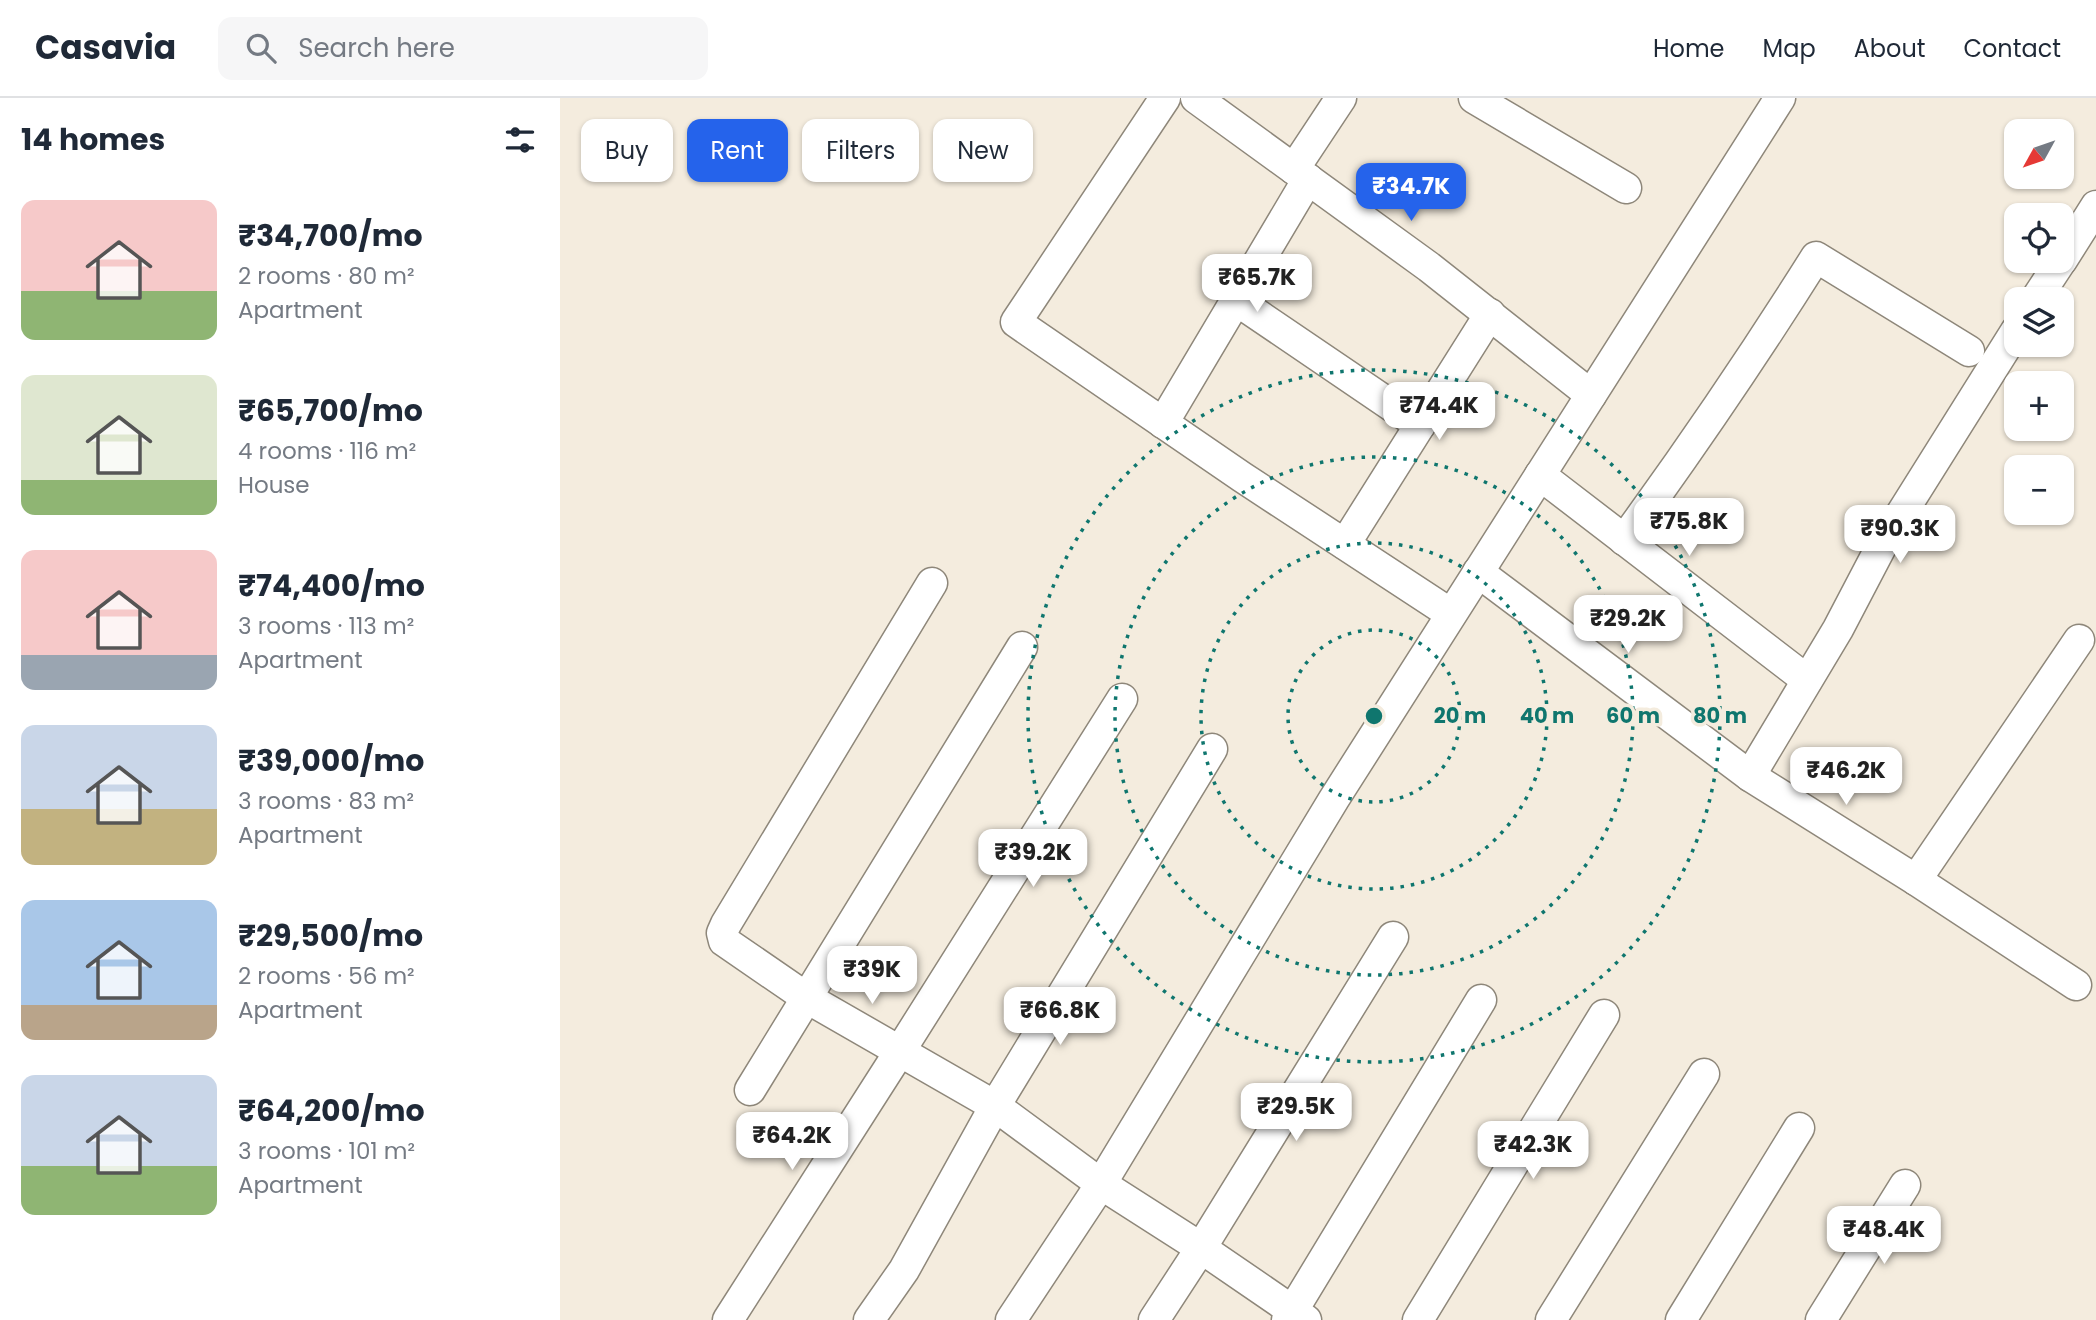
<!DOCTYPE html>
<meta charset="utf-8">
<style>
:root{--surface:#fff;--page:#f6f6f7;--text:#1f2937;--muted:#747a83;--line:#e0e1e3;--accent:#2563eb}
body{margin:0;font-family:Poppins,sans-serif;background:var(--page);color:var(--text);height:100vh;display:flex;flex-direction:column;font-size:26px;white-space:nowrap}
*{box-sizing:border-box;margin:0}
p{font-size:23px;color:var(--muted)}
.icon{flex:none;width:38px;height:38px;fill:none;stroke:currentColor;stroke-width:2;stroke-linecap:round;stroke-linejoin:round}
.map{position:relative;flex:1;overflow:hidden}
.panel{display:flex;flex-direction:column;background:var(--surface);width:560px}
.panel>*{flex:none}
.guide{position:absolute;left:21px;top:21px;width:665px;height:63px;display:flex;gap:14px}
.needle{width:46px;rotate:230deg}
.fabs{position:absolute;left:1444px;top:21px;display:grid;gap:14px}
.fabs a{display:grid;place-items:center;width:70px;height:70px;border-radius:14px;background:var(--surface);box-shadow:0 2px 5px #0004;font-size:35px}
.price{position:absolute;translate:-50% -60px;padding:0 16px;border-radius:14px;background:#fff;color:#222;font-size:23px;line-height:46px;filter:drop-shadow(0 2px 4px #0008)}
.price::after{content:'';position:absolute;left:50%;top:42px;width:21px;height:16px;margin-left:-10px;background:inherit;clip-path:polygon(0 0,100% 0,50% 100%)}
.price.active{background:var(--accent);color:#fff}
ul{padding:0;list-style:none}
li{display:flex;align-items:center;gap:21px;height:175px;padding:0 21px}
li span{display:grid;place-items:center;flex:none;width:196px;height:140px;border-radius:14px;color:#555}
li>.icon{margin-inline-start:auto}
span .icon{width:84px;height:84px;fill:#fffc;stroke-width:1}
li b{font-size:30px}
h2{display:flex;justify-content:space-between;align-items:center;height:84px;padding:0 21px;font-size:30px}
.pill{padding:0 24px;border-radius:14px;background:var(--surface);box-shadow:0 2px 5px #0004;font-size:24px;line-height:63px}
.pill.active{background:var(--accent);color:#fff}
header{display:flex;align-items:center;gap:42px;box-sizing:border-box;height:98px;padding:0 35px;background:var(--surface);border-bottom:2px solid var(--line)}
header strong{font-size:33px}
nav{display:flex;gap:38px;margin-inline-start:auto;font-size:24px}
.search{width:490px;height:63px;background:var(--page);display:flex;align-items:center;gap:18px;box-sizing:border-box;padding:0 24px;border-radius:14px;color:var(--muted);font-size:26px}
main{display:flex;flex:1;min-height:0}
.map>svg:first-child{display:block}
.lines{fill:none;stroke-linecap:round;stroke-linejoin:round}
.street-casing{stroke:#8e877a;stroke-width:33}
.street{stroke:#fff;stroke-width:30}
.ring{fill:none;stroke:#0f766e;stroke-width:3.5;stroke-dasharray:3.5 7}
.centre{fill:#0f766e;stroke:#f4ecde;stroke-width:3.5}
.ring-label{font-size:21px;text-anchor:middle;font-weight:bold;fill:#0f766e;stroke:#f4ecde;stroke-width:7;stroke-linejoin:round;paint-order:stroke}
</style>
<header>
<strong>Casavia</strong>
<div class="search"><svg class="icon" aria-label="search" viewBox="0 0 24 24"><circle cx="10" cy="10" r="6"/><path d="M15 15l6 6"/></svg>Search here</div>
<nav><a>Home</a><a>Map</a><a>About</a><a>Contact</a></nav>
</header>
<main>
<section class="panel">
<h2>14 homes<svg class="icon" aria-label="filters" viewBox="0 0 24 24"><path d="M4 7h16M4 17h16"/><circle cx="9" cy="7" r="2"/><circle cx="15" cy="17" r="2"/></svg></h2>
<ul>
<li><span style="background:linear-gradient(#f6c9c9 65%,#8fb573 0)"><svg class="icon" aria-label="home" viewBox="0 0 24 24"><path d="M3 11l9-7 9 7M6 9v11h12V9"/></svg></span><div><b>₹34,700/mo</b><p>2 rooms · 80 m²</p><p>Apartment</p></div></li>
<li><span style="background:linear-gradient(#dfe7d0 75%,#8fb573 0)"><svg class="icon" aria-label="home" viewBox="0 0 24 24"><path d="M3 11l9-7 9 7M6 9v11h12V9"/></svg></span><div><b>₹65,700/mo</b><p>4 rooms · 116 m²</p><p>House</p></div></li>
<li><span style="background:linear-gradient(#f6c9c9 75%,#9aa5b1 0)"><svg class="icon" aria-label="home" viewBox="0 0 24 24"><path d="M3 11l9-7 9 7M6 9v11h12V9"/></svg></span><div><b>₹74,400/mo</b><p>3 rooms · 113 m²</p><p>Apartment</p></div></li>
<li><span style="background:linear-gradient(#c9d6e8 60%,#c2b280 0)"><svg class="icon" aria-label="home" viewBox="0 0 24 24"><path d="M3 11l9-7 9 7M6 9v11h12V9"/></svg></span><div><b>₹39,000/mo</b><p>3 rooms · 83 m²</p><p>Apartment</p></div></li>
<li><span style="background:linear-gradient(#a9c7e8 75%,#b9a48a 0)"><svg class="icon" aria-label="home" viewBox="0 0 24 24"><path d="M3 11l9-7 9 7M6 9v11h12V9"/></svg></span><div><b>₹29,500/mo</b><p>2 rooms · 56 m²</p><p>Apartment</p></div></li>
<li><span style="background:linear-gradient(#c9d6e8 65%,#8fb573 0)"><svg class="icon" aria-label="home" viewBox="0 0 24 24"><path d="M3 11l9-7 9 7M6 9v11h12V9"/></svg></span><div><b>₹64,200/mo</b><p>3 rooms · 101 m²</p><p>Apartment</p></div></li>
</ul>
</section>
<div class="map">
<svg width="1536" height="1222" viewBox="0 0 1536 1222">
<rect width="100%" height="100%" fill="#f4ecde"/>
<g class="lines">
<!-- street casing -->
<g class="street-casing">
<g id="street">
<polyline points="605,0 456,224 682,379 891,516"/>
<polyline points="636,0 869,169 1031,297"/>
<polyline points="914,0 1066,90"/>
<polyline points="734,71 781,0"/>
<polyline points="1502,162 1536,108"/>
<polyline points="1476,201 1501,163"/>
<polyline points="676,202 860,327"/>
<polyline points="603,325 748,81"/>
<polyline points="980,377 1247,582"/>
<path d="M1064,442c67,-92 131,-186 192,-283l153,94"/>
<polyline points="785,446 930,216"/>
<polyline points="918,474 1190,678 1356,782 1516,887"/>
<polyline points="372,485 166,826 162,835 164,843 247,900 435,1008 541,1086 641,1150 746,1222"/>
<polyline points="1190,678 1278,531 1323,445 1456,233"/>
<polyline points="1356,782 1519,542"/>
<polyline points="190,992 462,549"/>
<polyline points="168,1222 340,953 562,601"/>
<polyline points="309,1222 344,1172 435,1008 652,651"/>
<polyline points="451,1222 541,1086 774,701 1220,0"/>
<polyline points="594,1222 641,1150 833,839"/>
<polyline points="727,1222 921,902"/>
<polyline points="858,1222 1044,917"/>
<polyline points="991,1222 1144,976"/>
<polyline points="1121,1222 1239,1030"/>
<polyline points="1261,1222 1345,1087"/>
</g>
</g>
<!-- street -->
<use href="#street" class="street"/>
</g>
<!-- distance rings -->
<g class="ring">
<circle cx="814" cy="618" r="86"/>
<circle cx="814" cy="618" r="173"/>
<circle cx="814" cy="618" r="259"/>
<circle cx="814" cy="618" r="346"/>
</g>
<circle cx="814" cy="618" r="10" class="centre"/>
<g class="ring-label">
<text x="900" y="625">20 m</text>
<text x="987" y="625">40 m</text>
<text x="1073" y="625">60 m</text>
<text x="1160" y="625">80 m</text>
</g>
</svg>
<div class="fabs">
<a><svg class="needle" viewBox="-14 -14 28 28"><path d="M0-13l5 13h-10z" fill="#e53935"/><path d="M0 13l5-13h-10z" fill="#747a83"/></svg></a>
<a><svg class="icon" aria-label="locate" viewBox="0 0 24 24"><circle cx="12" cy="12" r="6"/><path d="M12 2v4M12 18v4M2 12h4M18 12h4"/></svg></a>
<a><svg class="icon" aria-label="layers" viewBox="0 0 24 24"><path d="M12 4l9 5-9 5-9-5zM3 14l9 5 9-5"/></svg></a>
<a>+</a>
<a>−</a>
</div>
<b class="price active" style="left:851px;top:125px">₹34.7K</b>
<b class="price" style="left:697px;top:216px">₹65.7K</b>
<b class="price" style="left:879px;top:344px">₹74.4K</b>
<b class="price" style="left:1129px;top:460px">₹75.8K</b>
<b class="price" style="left:1340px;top:467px">₹90.3K</b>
<b class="price" style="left:1068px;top:557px">₹29.2K</b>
<b class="price" style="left:1286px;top:709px">₹46.2K</b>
<b class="price" style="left:473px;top:791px">₹39.2K</b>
<b class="price" style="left:312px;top:908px">₹39K</b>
<b class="price" style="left:500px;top:949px">₹66.8K</b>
<b class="price" style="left:736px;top:1045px">₹29.5K</b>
<b class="price" style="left:232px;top:1074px">₹64.2K</b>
<b class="price" style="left:973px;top:1083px">₹42.3K</b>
<b class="price" style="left:1324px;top:1168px">₹48.4K</b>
<div class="guide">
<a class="pill">Buy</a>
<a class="pill active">Rent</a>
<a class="pill">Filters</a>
<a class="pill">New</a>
</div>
</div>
</main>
